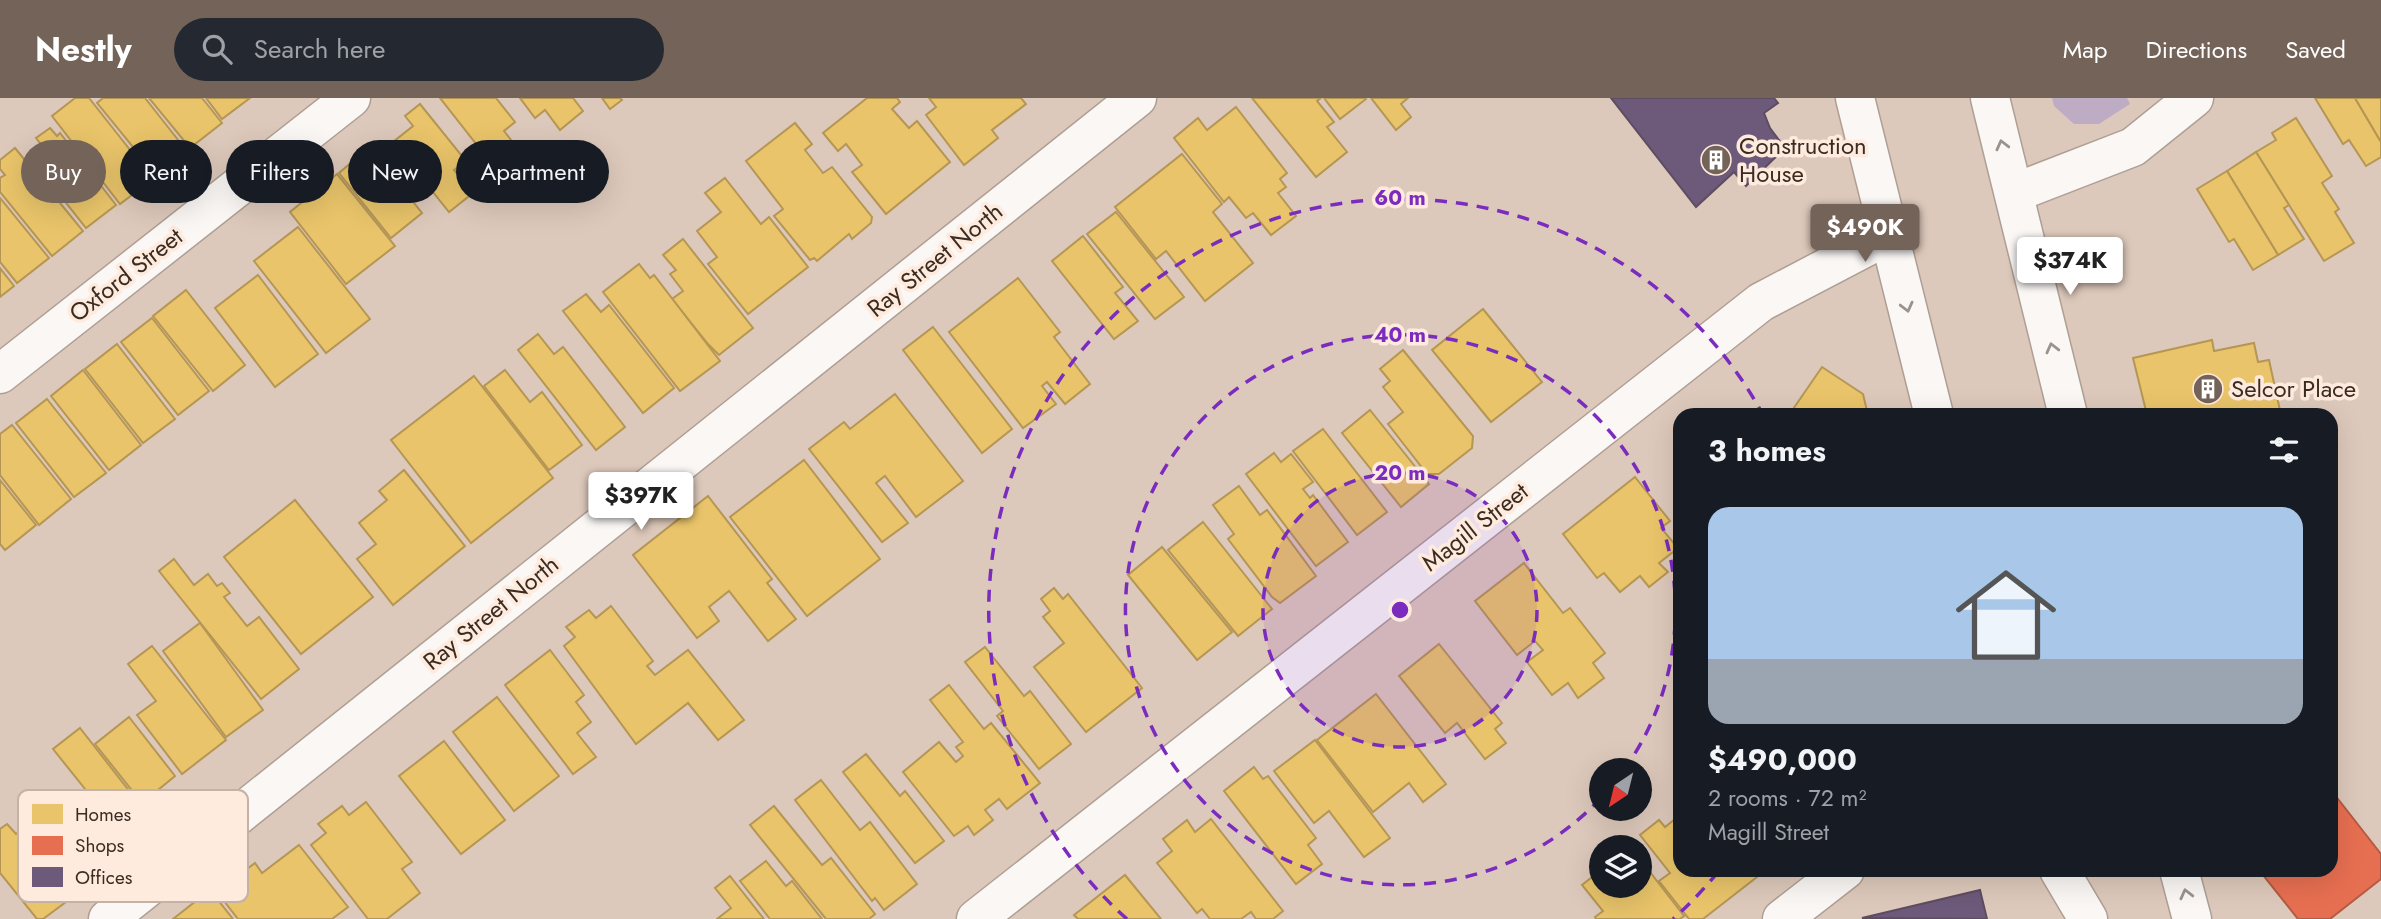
<!DOCTYPE html>
<meta charset="utf-8">
<style>
:root{--surface:#171b24;--page:#242831;--text:#f1f3f6;--muted:#9ea1a6;--accent:#746358}
body{margin:0;font-family:Jost,sans-serif;background:var(--page);color:var(--text);height:100vh;display:flex;flex-direction:column;font-size:26px;white-space:nowrap}
*{box-sizing:border-box;margin:0}
p{font-size:23px;color:var(--muted)}
.icon{flex:none;width:38px;height:38px;fill:none;stroke:currentColor;stroke-width:2;stroke-linecap:round;stroke-linejoin:round}
.map{position:relative;flex:1;overflow:hidden}
.side{position:absolute;left:1673px;top:310px;width:665px;height:469px;display:flex;flex-direction:column;background:var(--surface);border-radius:21px;box-shadow:0 7px 28px #0002}
.side>*{flex:none}
.banner{position:absolute;left:21px;top:42px;width:665px;height:63px;display:flex;gap:14px}
.needle{width:46px;rotate:215deg}
.controls{position:absolute;left:1589px;top:660px;display:grid;gap:14px}
.controls a{display:grid;place-items:center;width:63px;height:63px;border-radius:50%;background:var(--surface);box-shadow:0 7px 28px #0002;font-size:35px}
.price{position:absolute;translate:-50% -60px;padding:0 16px;border-radius:7px;background:#fff;color:#222;font-size:23px;line-height:46px;filter:drop-shadow(0 2px 4px #0008)}
.price::after{content:'';position:absolute;left:50%;top:42px;width:21px;height:16px;margin-left:-10px;background:inherit;clip-path:polygon(0 0,100% 0,50% 100%)}
.price.on{background:var(--accent);color:#fff}
ul{padding:0;list-style:none}
li{display:grid;align-content:center;gap:14px;height:371px;padding:0 35px}
li span{display:grid;place-items:center;height:217px;border-radius:21px;color:#555}
li>.icon{margin-inline-start:auto}
span .icon{width:126px;height:126px;fill:#fffc;stroke-width:1}
li b{font-size:30px}
h2{display:flex;justify-content:space-between;align-items:center;height:84px;padding:0 35px;font-size:30px}
.tag{padding:0 24px;border-radius:32px;background:var(--surface);box-shadow:0 7px 28px #0002;font-size:24px;line-height:63px}
.tag.on{background:var(--accent);color:#fff}
header{display:flex;align-items:center;gap:42px;box-sizing:border-box;height:98px;padding:0 35px;background:var(--accent);color:#fff}
header strong{font-size:33px}
nav{display:flex;gap:38px;margin-inline-start:auto;font-size:24px}
.search{width:490px;height:63px;background:var(--page);display:flex;align-items:center;gap:18px;box-sizing:border-box;padding:0 24px;border-radius:38px;color:var(--muted);font-size:26px}
.map>svg:first-child{display:block}
.green{fill:#bdacc4}
.homes{fill:#e9c46a;stroke:#b59654;stroke-width:2}
.shops{fill:#e76f51;stroke:#b35b43;stroke-width:2}
.offices{fill:#6d597a;stroke:#5e4c60;stroke-width:2}
.lines{fill:none;stroke-linecap:round;stroke-linejoin:round}
.minor-casing{stroke:#ae9f94;stroke-width:41}
.major-casing{stroke:#ae9f94;stroke-width:41}
.minor{stroke:#faf7f5;stroke-width:38}
.major{stroke:#faf7f5;stroke-width:38}
.oneway{stroke:#9a928c}
.ring{fill:none;stroke:#7b2cbf;stroke-width:3.5;stroke-dasharray:12 9}
.labels{text-anchor:middle;stroke-width:7;stroke-linejoin:round;paint-order:stroke}
.poi-label{font-size:24px;fill:#3b2c22;stroke:#ffebde;text-anchor:start}
.street-label{font-size:24px;fill:#3b2c22;stroke:#ffebde}
.key{fill:#ffebde;stroke:#c4b2a6;stroke-width:2}
.key-label{font-size:19px;fill:#3b2c22}
.centre{fill:#7b2cbf;stroke:#ffebde;stroke-width:3.5}
.ring-label{font-size:21px;text-anchor:middle;font-weight:bold;fill:#7b2cbf;stroke:#ffebde;stroke-width:7;stroke-linejoin:round;paint-order:stroke}
</style>
<header>
<strong>Nestly</strong>
<div class="search"><svg class="icon" aria-label="search" viewBox="0 0 24 24"><circle cx="10" cy="10" r="6"/><path d="M15 15l6 6"/></svg>Search here</div>
<nav><a>Map</a><a>Directions</a><a>Saved</a></nav>
</header>
<div class="map">
<svg width="2381" height="821" viewBox="0 0 2381 821">
<rect width="100%" height="100%" fill="#ddc9bb"/>
<!-- green -->
<polygon class="green" points="2052,0 2127,0 2130,6 2099,26 2074,26 2054,8"/>
<!-- homes -->
<g class="homes">
<polygon points="75,0 89,0 153,81 120,106 52,18"/>
<polygon points="103,0 145,0 186,52 155,76 97,5"/>
<polygon points="149,0 202,0 222,25 190,50"/>
<polygon points="206,0 250,0 222,21"/>
<polygon points="440,0 496,0 515,24 504,33 522,56 499,75"/>
<polygon points="520,0 573,0 583,13 560,32 545,12 535,20"/>
<polygon points="602,0 620,0 622,2 610,11"/>
<polygon points="867,0 897,0 900,4 892,11 909,30 917,23 950,64 886,116 852,74 862,67 846,46 838,53 823,35"/>
<polygon points="929,0 1021,0 1026,6 992,32 998,40 964,67 926,17 936,9"/>
<polygon points="1252,0 1321,0 1317,3 1334,24 1327,29 1347,54 1316,79"/>
<polygon points="1324,0 1365,0 1366,1 1340,21"/>
<polygon points="1371,0 1408,0 1401,6 1411,19 1396,32"/>
<polygon points="2315,0 2355,0 2381,44 2381,59 2366,68 2349,42 2343,46"/>
<polygon points="2355,0 2381,0 2381,44"/>
<polygon points="420,6 466,63 454,72 473,95 449,114 393,44 413,28 405,18"/>
<polygon points="1236,9 1287,75 1280,81 1286,89 1278,95 1296,118 1271,137 1253,115 1246,120 1229,99 1224,104 1174,40 1198,20 1207,32"/>
<polygon points="2296,20 2332,78 2322,85 2339,111 2335,114 2354,145 2324,163 2256,54 2276,42 2272,35"/>
<polygon points="795,25 812,46 805,52 823,75 832,69 872,119 871,125 852,141 849,136 817,163 814,160 810,162 774,118 783,111 746,63"/>
<polygon points="50,30 57,38 60,35 116,107 86,130 30,59 43,49 36,40"/>
<polygon points="370,49 422,115 391,140 339,75"/>
<polygon points="15,50 83,133 52,158 0,94 0,80 5,77 0,71 0,62"/>
<polygon points="2256,54 2289,107 2284,110 2304,141 2278,157 2227,73"/>
<polygon points="1182,56 1222,106 1213,114 1253,165 1205,203 1166,153 1156,161 1115,109"/>
<polygon points="2227,73 2278,157 2253,172 2234,141 2229,144 2197,91"/>
<polygon points="337,76 395,148 346,186 290,114"/>
<polygon points="725,80 761,126 769,119 808,169 748,216 708,166 717,159 697,133 721,114 705,95"/>
<polygon points="0,100 49,160 17,185 0,164"/>
<polygon points="1116,114 1184,199 1155,221 1087,136"/>
<polygon points="298,129 370,221 326,255 254,163"/>
<polygon points="1083,138 1123,189 1115,195 1138,223 1114,241 1052,163"/>
<polygon points="683,141 753,230 719,257 708,246 672,201 683,193 670,176 676,172 663,157"/>
<polygon points="639,166 650,180 654,177 720,263 680,293 603,194"/>
<polygon points="0,170 14,188 0,199"/>
<polygon points="258,177 318,256 275,289 215,210"/>
<polygon points="1018,180 1060,234 1054,239 1090,286 1065,306 1047,284 1042,288 1056,306 1023,330 949,234"/>
<polygon points="186,192 245,267 213,293 153,218"/>
<polygon points="586,196 601,214 609,207 674,290 643,315 563,213"/>
<polygon points="1483,211 1542,284 1491,324 1432,252"/>
<polygon points="152,220 209,293 178,317 121,244"/>
<polygon points="933,229 1012,331 982,355 903,252"/>
<polygon points="538,236 554,256 563,249 625,329 596,352 518,252"/>
<polygon points="2212,242 2214,253 2254,245 2258,264 2269,262 2281,317 2147,317 2133,260"/>
<polygon points="117,246 175,321 143,345 85,271"/>
<polygon points="1403,252 1473,338 1472,350 1439,376 1427,376 1388,326 1403,314 1383,289 1390,283 1380,271"/>
<polygon points="1822,269 1863,296 1868,317 1789,317"/>
<polygon points="83,272 141,347 109,372 51,298"/>
<polygon points="505,272 530,304 542,294 582,347 549,372 484,288"/>
<polygon points="474,278 553,380 471,445 391,342"/>
<polygon points="895,296 963,383 916,419 885,378 876,385 908,425 882,444 809,351 844,324 850,331"/>
<polygon points="47,301 106,375 74,399 16,325"/>
<polygon points="1370,312 1429,386 1401,409 1342,335"/>
<polygon points="12,327 71,401 39,427 0,377 0,336"/>
<polygon points="1323,331 1387,414 1357,437 1293,353"/>
<polygon points="1274,355 1281,364 1291,356 1313,384 1303,391 1310,400 1313,397 1348,444 1316,468 1246,376"/>
<polygon points="804,362 880,461 807,518 730,419"/>
<polygon points="404,372 465,448 393,507 357,461 376,446 359,425 387,402 379,393"/>
<polygon points="1635,379 1670,423 1661,430 1678,450 1659,465 1668,474 1649,489 1640,478 1620,494 1604,475 1597,480 1563,436"/>
<polygon points="0,382 36,427 5,452 0,446"/>
<polygon points="1239,388 1260,417 1267,412 1316,478 1280,505 1272,499 1228,441 1234,436 1213,407"/>
<polygon points="708,398 772,481 767,485 796,521 768,543 729,493 709,509 719,523 697,540 633,457"/>
<polygon points="295,402 373,499 301,556 224,459"/>
<polygon points="1203,424 1272,511 1238,538 1168,452"/>
<polygon points="1162,449 1232,534 1197,562 1128,477"/>
<polygon points="174,461 194,487 208,476 217,488 222,485 230,495 224,499 247,528 259,519 299,571 261,601 159,473"/>
<polygon points="1524,465 1563,515 1570,510 1605,555 1593,565 1604,580 1578,600 1568,585 1552,597 1527,564 1543,552 1535,543 1517,557 1475,503"/>
<polygon points="1054,490 1063,501 1068,496 1142,590 1086,634 1034,569 1064,545 1043,519 1050,513 1041,501"/>
<polygon points="611,508 653,563 647,568 655,577 688,552 744,622 718,642 688,605 636,646 564,548 575,539 566,529 589,512 596,520"/>
<polygon points="200,525 263,612 226,639 163,553"/>
<polygon points="1439,546 1502,625 1495,631 1506,645 1485,661 1457,625 1445,635 1399,578"/>
<polygon points="152,548 226,642 182,676 137,617 156,603 128,566"/>
<polygon points="985,549 1024,598 1030,593 1071,646 1039,671 997,618 1003,613 965,564"/>
<polygon points="550,552 584,597 576,604 591,624 577,635 596,659 573,676 505,587"/>
<polygon points="949,587 984,631 991,625 1040,685 1007,711 999,701 985,712 993,722 974,737 968,728 954,738 903,674 939,644 956,664 963,658 956,649 963,644 930,602"/>
<polygon points="1376,596 1446,686 1423,704 1409,685 1373,714 1317,642"/>
<polygon points="497,599 559,678 514,713 453,634"/>
<polygon points="129,619 175,678 142,705 95,646"/>
<polygon points="80,630 159,731 126,757 86,706 93,701 53,651"/>
<polygon points="1315,642 1390,740 1364,759 1329,713 1314,725 1274,673"/>
<polygon points="444,643 505,722 461,756 399,678"/>
<polygon points="866,656 900,698 905,693 944,743 915,765 843,674"/>
<polygon points="1254,669 1263,681 1268,678 1316,740 1308,747 1322,766 1296,786 1224,693"/>
<polygon points="821,682 860,732 870,724 917,786 884,812 875,800 872,803 795,702"/>
<polygon points="366,704 412,764 402,771 420,795 387,821 368,821 311,747 326,735 318,726 342,708 349,717"/>
<polygon points="774,708 822,767 831,760 875,816 869,821 826,821 750,727"/>
<polygon points="1680,717 1680,772 1766,772 1703,821 1689,821 1659,783 1670,775 1640,737 1659,722 1665,729"/>
<polygon points="1211,721 1283,813 1273,821 1256,821 1251,814 1241,821 1210,821 1202,811 1197,815 1157,765 1172,753 1163,741 1187,722 1195,734"/>
<polygon points="7,726 16,736 21,732 74,798 43,821 37,821 0,775 0,731"/>
<polygon points="299,747 348,809 332,821 238,821 217,794 255,765 262,775"/>
<polygon points="766,763 786,788 792,783 822,821 770,821 740,783"/>
<polygon points="1601,772 1601,788 1640,788 1640,775 1644,780 1650,774 1684,818 1680,821 1596,821 1595,819 1603,813 1582,787"/>
<polygon points="1125,777 1161,821 1078,821 1074,817"/>
<polygon points="730,778 764,821 717,821 731,810 715,790"/>
<polygon points="210,792 233,821 173,821"/>
</g>
<!-- shops -->
<polygon class="shops" points="2331,692 2381,756 2381,781 2330,821 2298,821 2259,772 2331,772"/>
<!-- offices -->
<g class="offices">
<polygon points="1611,0 1774,0 1778,5 1764,15 1770,30 1785,50 1746,88 1734,74 1696,109"/>
<polygon points="1980,792 1987,821 1862,820"/>
</g>
<g class="lines">
<!-- minor casing -->
<g class="minor-casing">
<g id="minor">
<polyline points="2014,95 2133,49 2194,0"/>
<polyline points="0,276 351,0"/>
<polyline points="108,821 1137,0"/>
<polyline points="976,821 1761,204 1889,137"/>
<polyline points="1782,821 1845,772"/>
</g>
</g>
<!-- major casing -->
<g class="major-casing">
<g id="major">
<polyline points="1855,0 1934,317"/>
<polyline points="1990,0 2068,317"/>
<polyline points="2059,772 2088,821"/>
<polyline points="2179,772 2192,821"/>
</g>
</g>
<!-- minor -->
<use href="#minor" class="minor"/>
<!-- major -->
<use href="#major" class="major"/>
</g>
<!-- one-way arrows -->
<defs><path id="oneway-chevron" d="M-2-3.5L2.5 0L-2 3.5" fill="none" stroke-width="1.6" stroke-linecap="round" stroke-linejoin="round" transform="scale(1.75)"/></defs>
<g class="oneway">
<use href="#oneway-chevron" transform="translate(2002 47) rotate(-104)"/>
<use href="#oneway-chevron" transform="translate(1907 209) rotate(76)"/>
<use href="#oneway-chevron" transform="translate(2052 250) rotate(-104)"/>
<use href="#oneway-chevron" transform="translate(2186 796) rotate(-104)"/>
</g>
<!-- distance rings -->
<circle cx="1400" cy="512" r="137" fill="#7b2cbf" fill-opacity=".12"/>
<g class="ring">
<circle cx="1400" cy="512" r="137"/>
<path d="M1601 700A275 275 0 1 1 1624 672"/>
<path d="M1718 774A412 412 0 0 1 1673 821M1127 821A412 412 0 1 1 1762 315"/>
</g>
<!-- icons -->
<defs>
<g id="building-disc" transform="scale(1.575)"><circle r="9.5" fill="#746358" stroke="#ffebde"/><path d="M-4-6H4V6H1V3H-1V6H-4ZM-2.5-4.3h1.7v1.8h-1.7ZM.8-4.3h1.7v1.8H.8ZM-2.5-1h1.7V.8h-1.7ZM.8-1h1.7V.8H.8Z" fill="#fff"/></g>
</defs>
<g fill-rule="evenodd">
<use href="#building-disc" x="1716" y="62"/>
<use href="#building-disc" x="2208" y="291"/>
</g>
<g class="labels">
<!-- poi labels -->
<g class="poi-label">
<text x="1739" y="56">Construction<tspan x="1739" dy="28">House</tspan></text>
<text x="2231" y="299">Selcor Place</text>
</g>
<!-- street labels -->
<g class="street-label">
<text transform="translate(935 162) rotate(-39)" y="8">Ray Street North</text>
<text transform="translate(126 177) rotate(-38)" y="8">Oxford Street</text>
<text transform="translate(1475 429) rotate(-38)" y="8">Magill Street</text>
<text transform="translate(491 515) rotate(-39)" y="8">Ray Street North</text>
</g>
</g>
<!-- legend -->
<rect x="18" y="692" width="230" height="112" rx="10" class="key"/>
<rect x="32" y="706" width="31" height="20" fill="#e9c46a"/>
<rect x="32" y="738" width="31" height="19" fill="#e76f51"/>
<rect x="32" y="769" width="31" height="20" fill="#6d597a"/>
<g class="key-label">
<text x="75" y="723">Homes</text>
<text x="75" y="754">Shops</text>
<text x="75" y="786">Offices</text>
</g>
<circle cx="1400" cy="512" r="10" class="centre"/>
<g class="ring-label">
<text x="1400" y="107">60 m</text>
<text x="1400" y="244">40 m</text>
<text x="1400" y="382">20 m</text>
</g>
</svg>
<div class="controls">
<a><svg class="needle" viewBox="-14 -14 28 28"><path d="M0-13l5 13h-10z" fill="#e53935"/><path d="M0 13l5-13h-10z" fill="#9ea1a6"/></svg></a>
<a><svg class="icon" aria-label="layers" viewBox="0 0 24 24"><path d="M12 4l9 5-9 5-9-5zM3 14l9 5 9-5"/></svg></a>
</div>
<b class="price on" style="left:1865px;top:166px">$490K</b>
<b class="price" style="left:2070px;top:199px">$374K</b>
<b class="price" style="left:641px;top:434px">$397K</b>
<div class="banner">
<a class="tag on">Buy</a>
<a class="tag">Rent</a>
<a class="tag">Filters</a>
<a class="tag">New</a>
<a class="tag">Apartment</a>
</div>
<section class="side">
<h2>3 homes<svg class="icon" aria-label="filters" viewBox="0 0 24 24"><path d="M4 7h16M4 17h16"/><circle cx="9" cy="7" r="2"/><circle cx="15" cy="17" r="2"/></svg></h2>
<ul>
<li><span style="background:linear-gradient(#a9c7e8 70%,#9aa5b1 0)"><svg class="icon" aria-label="home" viewBox="0 0 24 24"><path d="M3 11l9-7 9 7M6 9v11h12V9"/></svg></span><div><b>$490,000</b><p>2 rooms · 72 m²</p><p>Magill Street</p></div></li>
</ul>
</section>
</div>
